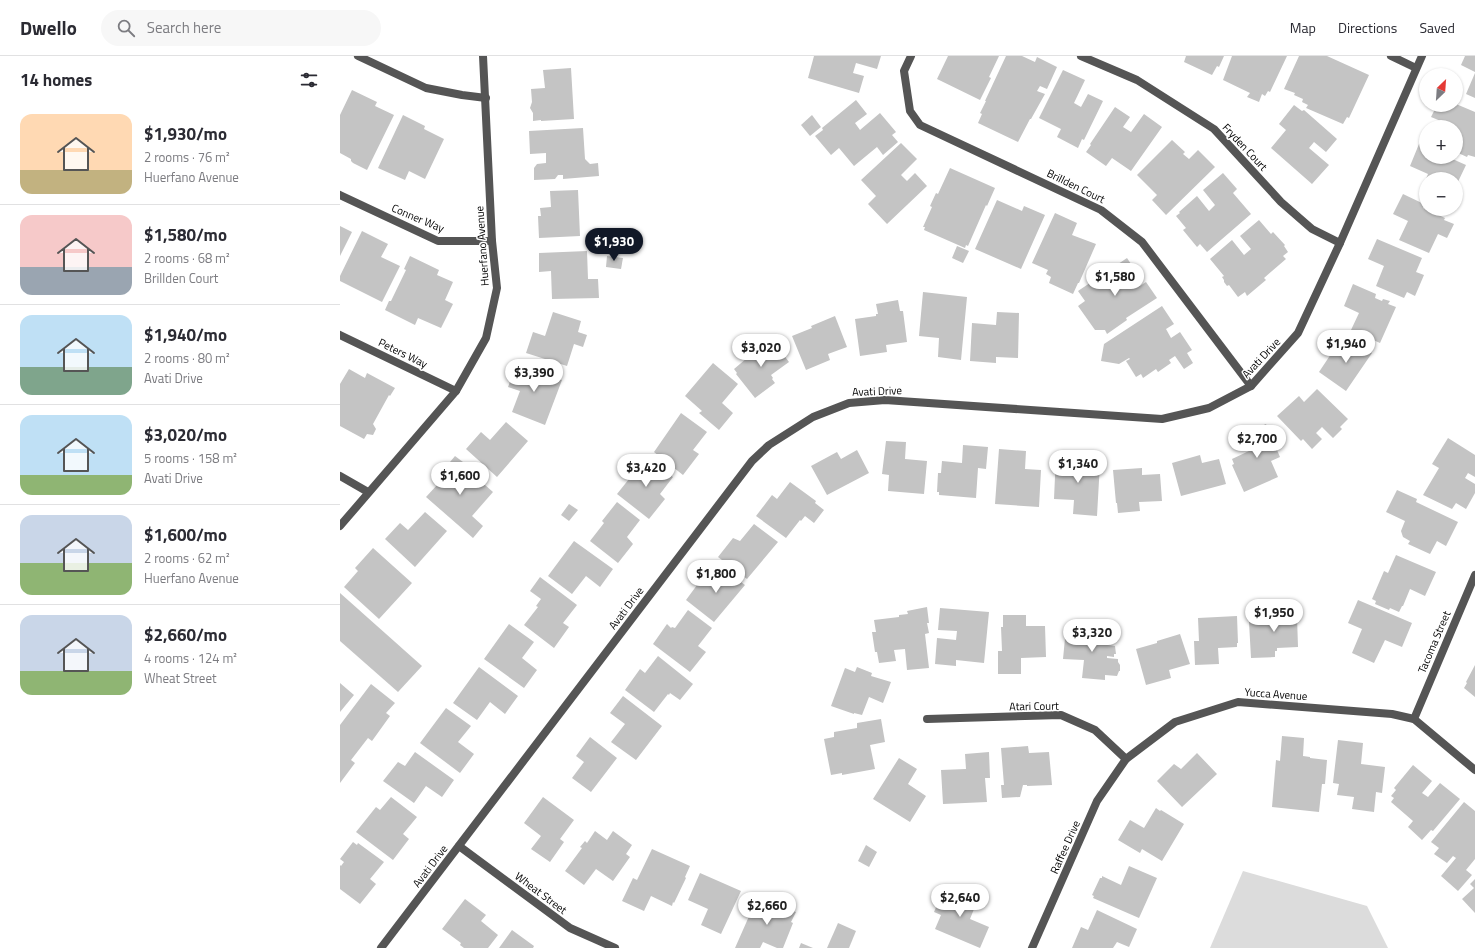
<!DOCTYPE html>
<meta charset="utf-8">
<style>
:root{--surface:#fff;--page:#f7f7f7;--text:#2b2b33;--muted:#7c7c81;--line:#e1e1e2;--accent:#111827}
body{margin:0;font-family:"Titillium Web",sans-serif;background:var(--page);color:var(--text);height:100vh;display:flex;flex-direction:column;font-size:15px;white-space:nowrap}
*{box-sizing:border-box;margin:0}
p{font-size:13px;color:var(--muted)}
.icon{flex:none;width:22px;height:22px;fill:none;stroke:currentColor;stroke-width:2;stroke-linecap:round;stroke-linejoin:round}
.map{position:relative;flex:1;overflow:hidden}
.details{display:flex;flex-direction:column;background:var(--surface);width:340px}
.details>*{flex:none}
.needle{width:26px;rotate:25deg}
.buttons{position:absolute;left:1079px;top:12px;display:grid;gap:8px}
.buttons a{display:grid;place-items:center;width:44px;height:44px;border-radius:50%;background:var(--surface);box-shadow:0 1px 3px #0004;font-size:20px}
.price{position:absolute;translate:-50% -34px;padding:0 9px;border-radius:14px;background:#fff;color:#222;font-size:13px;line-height:26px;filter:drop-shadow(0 1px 2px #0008)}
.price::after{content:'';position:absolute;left:50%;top:24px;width:12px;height:9px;margin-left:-6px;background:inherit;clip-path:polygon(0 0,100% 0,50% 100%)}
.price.active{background:var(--accent);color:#fff}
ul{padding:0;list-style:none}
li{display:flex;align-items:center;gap:12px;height:100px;padding:0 20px}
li+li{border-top:1px solid var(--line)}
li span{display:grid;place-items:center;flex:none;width:112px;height:80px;border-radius:12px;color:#555}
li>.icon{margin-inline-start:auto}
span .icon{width:48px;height:48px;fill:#fffc;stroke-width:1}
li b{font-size:17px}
h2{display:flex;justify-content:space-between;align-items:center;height:48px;padding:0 20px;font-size:17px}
header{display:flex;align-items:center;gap:24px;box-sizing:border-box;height:56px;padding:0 20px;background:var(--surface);border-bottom:1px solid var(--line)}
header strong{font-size:19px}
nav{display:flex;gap:22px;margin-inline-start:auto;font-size:14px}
.search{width:280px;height:36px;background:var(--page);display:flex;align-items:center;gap:10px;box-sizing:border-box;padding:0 14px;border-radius:22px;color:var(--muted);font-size:15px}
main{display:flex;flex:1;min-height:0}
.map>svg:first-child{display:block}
.green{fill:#dcdcdc}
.building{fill:#c4c4c4}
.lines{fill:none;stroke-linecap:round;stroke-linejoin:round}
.minor{stroke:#555;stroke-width:8}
.tertiary{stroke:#555;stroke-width:8}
.labels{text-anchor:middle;stroke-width:3;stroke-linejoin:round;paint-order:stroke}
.street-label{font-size:11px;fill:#000;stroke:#fff}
</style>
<header>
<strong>Dwello</strong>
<div class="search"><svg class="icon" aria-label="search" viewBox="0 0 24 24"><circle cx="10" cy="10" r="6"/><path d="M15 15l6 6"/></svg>Search here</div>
<nav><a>Map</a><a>Directions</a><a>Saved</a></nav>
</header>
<main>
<section class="details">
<h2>14 homes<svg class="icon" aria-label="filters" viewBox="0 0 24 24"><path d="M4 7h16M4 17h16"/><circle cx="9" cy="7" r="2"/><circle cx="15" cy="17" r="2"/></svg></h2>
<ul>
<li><span style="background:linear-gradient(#ffd9b3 70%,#c2b280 0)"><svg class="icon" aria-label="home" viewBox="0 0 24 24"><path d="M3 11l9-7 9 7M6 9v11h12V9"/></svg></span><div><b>$1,930/mo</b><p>2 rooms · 76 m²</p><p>Huerfano Avenue</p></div></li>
<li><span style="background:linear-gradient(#f6c9c9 65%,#9aa5b1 0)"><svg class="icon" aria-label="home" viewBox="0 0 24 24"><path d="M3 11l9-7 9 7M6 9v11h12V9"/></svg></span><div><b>$1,580/mo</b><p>2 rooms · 68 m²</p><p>Brillden Court</p></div></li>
<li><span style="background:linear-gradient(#bfe0f5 65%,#7fa58c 0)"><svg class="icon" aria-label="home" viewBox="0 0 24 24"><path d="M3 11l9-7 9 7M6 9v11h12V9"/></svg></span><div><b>$1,940/mo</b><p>2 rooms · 80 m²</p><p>Avati Drive</p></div></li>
<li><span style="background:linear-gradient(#bfe0f5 75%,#8fb573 0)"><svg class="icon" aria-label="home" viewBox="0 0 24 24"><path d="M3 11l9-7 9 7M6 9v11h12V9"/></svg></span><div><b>$3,020/mo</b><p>5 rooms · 158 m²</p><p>Avati Drive</p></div></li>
<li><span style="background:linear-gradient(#c9d6e8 60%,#8fb573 0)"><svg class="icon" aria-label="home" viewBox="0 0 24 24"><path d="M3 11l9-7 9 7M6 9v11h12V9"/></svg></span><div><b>$1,600/mo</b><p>2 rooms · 62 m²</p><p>Huerfano Avenue</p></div></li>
<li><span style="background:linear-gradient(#c9d6e8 70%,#8fb573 0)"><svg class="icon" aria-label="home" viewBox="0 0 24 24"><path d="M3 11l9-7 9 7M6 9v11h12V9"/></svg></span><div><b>$2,660/mo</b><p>4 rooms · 124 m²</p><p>Wheat Street</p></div></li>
</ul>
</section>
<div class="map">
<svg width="1135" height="892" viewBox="0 0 1135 892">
<rect width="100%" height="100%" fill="#fff"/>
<!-- green -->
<polygon class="green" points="903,815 1027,850 1048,892 870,892"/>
<!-- building -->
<g class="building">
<polygon points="474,0 541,0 537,13 516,7 513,17 524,20 519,37 468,22"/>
<polygon points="608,0 659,0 649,21 651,22 640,44 597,23"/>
<polygon points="666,0 682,0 695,6 697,1 717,11 707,33 700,30 697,35 705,38 691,63 690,63 678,86 638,67 642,58 640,57 646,45 645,45"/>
<polygon points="846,0 884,0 879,11 877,10 872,19 844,6"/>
<polygon points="892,0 947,0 930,36 928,35 925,40 922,38 919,46 907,41 910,37 883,24"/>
<polygon points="959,0 987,0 1029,19 1009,62 1007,61 1003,68 966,52 968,49 962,46 963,43 954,39 955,37 944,33"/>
<polygon points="1125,0 1135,0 1135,16 1121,9"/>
<polygon points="231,12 234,63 201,65 201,64 193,65 193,57 190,52 192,46 191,33 205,32 203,14"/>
<polygon points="723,14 745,24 734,47 741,51 748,38 763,45 744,84 742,83 738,92 717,81 721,73 699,62"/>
<polygon points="1135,17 1135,42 1126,38"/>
<polygon points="12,34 37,46 35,50 54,59 27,114 13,107 11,105 11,103 0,97 0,59"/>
<polygon points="516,44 527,58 515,67 520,74 540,57 556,76 552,79 558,86 543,99 537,91 514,110 499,92 491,99 475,80 483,74 482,72"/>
<polygon points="1116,48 1135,56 1135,101 1128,99 1127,101 1116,96 1116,71 1107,71 1108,68 1091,61 1097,49"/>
<polygon points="954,49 962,55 964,54 997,83 986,96 974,86 969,92 989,109 972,128 931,92 946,74 939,68"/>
<polygon points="775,51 790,61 783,71 791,76 804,58 822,71 791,115 772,102 766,110 746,96 751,89 750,88"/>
<polygon points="63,59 85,70 84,73 104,83 85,123 69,115 65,124 38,112"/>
<polygon points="472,59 481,71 470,80 461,69"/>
<polygon points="243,72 245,103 250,108 258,107 259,120 223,123 223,119 218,119 215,123 194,124 194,112 197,108 206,107 206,97 190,98 189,75"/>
<polygon points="832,84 845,96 843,98 849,103 858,94 875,111 826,159 812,144 817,139 797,119"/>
<polygon points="561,87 577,103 561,119 567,125 575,117 587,130 547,168 528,148 536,140 521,124"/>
<polygon points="1079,88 1086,91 1086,101 1108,101 1126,109 1116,130 1116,123 1086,123 1086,139 1080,137 1088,118 1070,110"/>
<polygon points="610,112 655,132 647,150 646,149 628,190 626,189 625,192 584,174 585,171 583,171 592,151 590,150 596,137 598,138"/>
<polygon points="883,117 897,133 893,137 911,158 867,196 860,188 857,191 843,174 846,172 836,160 840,157 839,156 857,140 869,155 875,149 863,134"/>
<polygon points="238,134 240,180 199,182 198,160 201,160 200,152 211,151 210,135"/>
<polygon points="1063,138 1084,148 1083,152 1105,162 1104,164 1114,168 1107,182 1098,178 1089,197 1059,184 1068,165 1053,158"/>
<polygon points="657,144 682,155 684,150 705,159 681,213 635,193"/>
<polygon points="715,157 737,167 732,179 756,188 739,227 738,227 733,238 709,227 711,221 706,218 708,214 692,207"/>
<polygon points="919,164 931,178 933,176 945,189 944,190 948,196 943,200 946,203 924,222 926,224 907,240 905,236 898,241 889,229 887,230 884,226 884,224 882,221 884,220 870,203 892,184 904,199 911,193 900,180"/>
<polygon points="0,170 12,176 0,200"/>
<polygon points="22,175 48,188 41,201 60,210 42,246 0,225 0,220"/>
<polygon points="1037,183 1082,202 1076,216 1084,219 1075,240 1067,236 1064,242 1036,230 1044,210 1028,203"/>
<polygon points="617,190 629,195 623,207 612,202"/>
<polygon points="247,195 248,223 258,223 259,242 212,243 211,215 199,216 199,197"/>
<polygon points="70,200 99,214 97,219 113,226 105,244 113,248 101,272 78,262 75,269 45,254 49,245 51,245 66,214 64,213"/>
<polygon points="267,200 283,202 281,213 266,211"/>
<polygon points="787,202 799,220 795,222 800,230 806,226 817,242 786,262 787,264 767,278 765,274 755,274 738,250 745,245 738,235"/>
<polygon points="1013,228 1036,238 1035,242 1042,245 1043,243 1050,245 1048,248 1056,251 1040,287 1011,274 1019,257 1004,250"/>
<polygon points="583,236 627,241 621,304 598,301 599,282 579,280"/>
<polygon points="558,244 560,255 563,255 567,286 546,289 547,296 520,300 515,263 536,260 536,258 538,258 536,248"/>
<polygon points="822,250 834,268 826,273 831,282 840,276 852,294 847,297 853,307 844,313 835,300 829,304 831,307 818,316 816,313 803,322 801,318 796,321 786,305 790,303 789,302 779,308 761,305 764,288"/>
<polygon points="213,256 241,265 238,276 247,279 243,291 234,288 227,310 186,297 193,276 205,280"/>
<polygon points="657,256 679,257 678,302 656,301 656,307 630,305 632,267 656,269"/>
<polygon points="495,260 507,291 488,298 490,304 466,314 452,280 472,272 471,270"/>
<polygon points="431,282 449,306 431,319 433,322 432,323 435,327 415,342 396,318 397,317 394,313"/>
<polygon points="1011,283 1032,297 1006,335 979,316 995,292 1002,296"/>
<polygon points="177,307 222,324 205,369 172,356 180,335 168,331"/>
<polygon points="373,307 398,328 382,347 393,357 379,374 359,357 362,355 345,340"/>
<polygon points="9,313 25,322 27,317 55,332 50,340 49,339 33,368 36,373 33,379 27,378 24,383 0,370 0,328"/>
<polygon points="977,333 1008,363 1000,371 1002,373 993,382 982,371 976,377 982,383 972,393 963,383 961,385 937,360 959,340 964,346"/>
<polygon points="341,357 367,376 353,394 359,398 343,419 314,396"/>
<polygon points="166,366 188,385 157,421 126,393 141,376 150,384"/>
<polygon points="926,368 940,401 931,405 938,421 904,436 892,409 894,408 892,403 909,395 902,378"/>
<polygon points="1108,382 1135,399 1135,421 1128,417 1125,422 1135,428 1135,437 1126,453 1116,447 1112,453 1083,439 1099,412 1092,408"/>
<polygon points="546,385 566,386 565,403 587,405 584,438 548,435 549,419 542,418"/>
<polygon points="623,389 648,391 646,413 638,412 636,442 599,439 599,436 597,436 598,417 601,417 602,405 622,407"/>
<polygon points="659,393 686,395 685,413 701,414 699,451 655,448"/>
<polygon points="517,394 529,417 487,439 471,410 497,396 501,403"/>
<polygon points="716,398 731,399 730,415 740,416 741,400 759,401 759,407 760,407 757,460 733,458 734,444 714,443"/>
<polygon points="860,399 862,407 879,403 886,428 841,440 832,407"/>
<polygon points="115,400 123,406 121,408 153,436 132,460 143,470 133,482 86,441 98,428 95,424"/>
<polygon points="308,402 333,421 320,438 325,443 309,463 277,438 293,418 294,419"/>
<polygon points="802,412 802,419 820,418 822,445 799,446 800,455 778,457 777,447 776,447 773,414"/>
<polygon points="450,426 476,445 475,447 484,454 474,467 465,460 461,465 460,464 446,482 416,460 432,439 437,443"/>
<polygon points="1057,434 1077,443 1076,446 1118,466 1106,490 1097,485 1090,498 1068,488 1070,485 1063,481 1061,475 1065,465 1046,456"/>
<polygon points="277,446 300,464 287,481 293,488 278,507 250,485 264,467 262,465"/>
<polygon points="229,448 238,454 229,465 221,459"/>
<polygon points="85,456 107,475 75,511 45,483 60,467 68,474"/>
<polygon points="414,468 438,486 407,523 378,501 393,482 400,485"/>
<polygon points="234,485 273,513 260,531 246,520 232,538 208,520"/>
<polygon points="33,492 72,527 39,563 4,531 18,515 15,512"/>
<polygon points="1056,499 1096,516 1085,540 1070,533 1063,550 1062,550 1059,556 1050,552 1049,554 1035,548 1036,545 1032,543 1044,515 1048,517"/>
<polygon points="381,511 405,529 374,566 346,544 360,525 367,529"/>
<polygon points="200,521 237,549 223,567 229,571 214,592 184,569 198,551 196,550 201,543 190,535"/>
<polygon points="0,537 82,610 58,636 0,585"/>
<polygon points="1018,544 1072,567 1062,591 1045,584 1034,607 1012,597 1022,573 1008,567"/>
<polygon points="954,549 955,561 957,561 958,591 937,592 937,595 935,595 935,601 911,602 909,566 933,565 933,563 936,563 935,550"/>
<polygon points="587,551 589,567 587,567 589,577 585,578 589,612 567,614 565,593 554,594 556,605 539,607 537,596 535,596 532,576 536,576 534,564 559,561 559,559 568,558 567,555"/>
<polygon points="600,552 649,556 644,607 616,604 616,610 595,608 597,582 616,584 617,575 598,574"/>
<polygon points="348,554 372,572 358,590 366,596 350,616 313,588 327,568 331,572 332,571 335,572"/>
<polygon points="663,559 686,559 686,570 705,570 706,601 681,602 681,618 658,618 658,595 662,595 661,571 663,571"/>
<polygon points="897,560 898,587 897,587 897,591 878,592 879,608 855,609 854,585 859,585 858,562"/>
<polygon points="169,568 194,586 182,602 197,614 184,632 144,603"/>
<polygon points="726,572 769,576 768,589 775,590 776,598 774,598 774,601 767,600 767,602 778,603 778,606 780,609 780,615 779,615 777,620 765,619 765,624 742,622 744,604 723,603"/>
<polygon points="840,578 850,608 829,614 831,622 806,629 796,593 817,587 817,585"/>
<polygon points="318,600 353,628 340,644 330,637 329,639 328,638 314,656 285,634 300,613 305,617"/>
<polygon points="1135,609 1135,641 1124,632 1127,627 1126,626"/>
<polygon points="139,611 178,640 165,658 150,646 137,664 113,647"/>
<polygon points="517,611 532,617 531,620 551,626 543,647 529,641 522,659 514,657 514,658 491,650 505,612 515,616"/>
<polygon points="0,627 14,639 0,656"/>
<polygon points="31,628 55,647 46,657 50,660 32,685 28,682 11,704 15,707 0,727 0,669"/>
<polygon points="283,640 322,670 296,704 271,686 285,668 270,657"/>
<polygon points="106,652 131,670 118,686 134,698 120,717 80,687"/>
<polygon points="541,663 545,686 530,689 535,713 502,719 502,717 491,719 484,683 494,681 494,676 517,672 517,667"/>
<polygon points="942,680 964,682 963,700 970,701 970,702 987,704 985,728 982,728 979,756 932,751 936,704 940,705"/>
<polygon points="250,681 277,702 251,736 232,722 244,706 236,700"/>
<polygon points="998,684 1023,687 1021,708 1045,711 1042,737 1036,736 1034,756 1012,753 1014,741 997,739 999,728 993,727"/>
<polygon points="688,690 689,697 709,696 712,729 687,730 687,729 683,729 680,741 662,742 661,729 664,729 661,692"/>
<polygon points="75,696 114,724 102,741 86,730 74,747 43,725 58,706 65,710"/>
<polygon points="649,696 650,722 645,722 647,746 603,748 601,714 626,713 625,698"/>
<polygon points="857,697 877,718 842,751 817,725 834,708 841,713"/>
<polygon points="559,702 577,713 568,728 586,740 570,766 533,743"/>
<polygon points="1073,709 1092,725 1082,737 1088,741 1100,727 1120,743 1093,775 1091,774 1082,784 1068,771 1073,765 1051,746 1054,742 1051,740 1056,734 1054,732"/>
<polygon points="51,741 77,761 63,778 69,783 53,804 16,776 36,751 40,754"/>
<polygon points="203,741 234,764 220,783 224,786 210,806 191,793 201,780 184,767"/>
<polygon points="1124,746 1135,755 1135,803 1126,814 1132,819 1118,835 1101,820 1116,802 1113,800 1107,807 1094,798 1099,792 1091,786"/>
<polygon points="816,752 820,755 821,754 844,768 822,805 802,793 800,797 778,784 790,764 804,772"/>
<polygon points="255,775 267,784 273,775 292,789 286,798 290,801 273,825 256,813 244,829 225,815 242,792 240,791 245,785 247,787"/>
<polygon points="13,786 17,789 18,787 44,806 30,823 36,828 20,848 0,833 0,809 1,810 4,806 0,803"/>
<polygon points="526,789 537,796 529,811 518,805"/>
<polygon points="312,793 350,810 345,821 346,822 334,847 333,846 332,850 311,840 304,855 282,845 293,822 297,824"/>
<polygon points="789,810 817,822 799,862 753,842 754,840 752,839 760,822 762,822 762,820 781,829"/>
<polygon points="360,817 401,835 381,878 361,869 368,853 348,844"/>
<polygon points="1135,823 1135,857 1122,843 1134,832 1130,828"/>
<polygon points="613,833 638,843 630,863 649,871 640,892 595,873 601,859 594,856 603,835 610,838"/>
<polygon points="423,842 456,856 451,866 453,867 443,892 437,892 423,886 420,892 395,892 414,849 419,851"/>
<polygon points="125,843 146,859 141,865 158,879 148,892 124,892 120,889 121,887 102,873"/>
<polygon points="757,854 797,873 789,891 777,886 773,892 732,892 741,871 748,874"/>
<polygon points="498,867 516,875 509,892 487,892"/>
<polygon points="172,874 194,890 193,892 159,892"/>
<polygon points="461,887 473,892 459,892"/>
</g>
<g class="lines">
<!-- minor -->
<g class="minor">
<polyline points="18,0 86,32 122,39 146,42"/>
<polyline points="571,0 564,15 570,55 580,69 761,154 802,186 911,330"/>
<polyline points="741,0 797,24 874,73 941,146 972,173 1000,187"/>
<polyline points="1051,0 1076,12"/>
<polyline points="0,139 98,185 152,185"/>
<polyline points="0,279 116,335"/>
<polyline points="0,420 28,436"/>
<polyline points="587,663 721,659 755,674 786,703"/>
<polyline points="1074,663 1135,519"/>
<polyline points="119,790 230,872 275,892"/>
<polyline points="692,892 757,745 786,703 835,666 898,646 1052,658 1074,663 1135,714"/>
</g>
<!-- tertiary -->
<g class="tertiary">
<polyline points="0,470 116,335 146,282 157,232 152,185 143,0"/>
<polyline points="41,892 412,405 429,389 473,361 509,347 545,344 822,363 869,352 911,330 958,277 1000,187 1082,0"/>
</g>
</g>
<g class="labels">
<!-- street labels -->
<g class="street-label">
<text transform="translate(905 91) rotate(47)" y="4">Fryden Court</text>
<text transform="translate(736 130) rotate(26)" y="4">Brillden Court</text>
<text transform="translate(78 162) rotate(23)" y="4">Conner Way</text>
<text transform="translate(142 190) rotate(-94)" y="4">Huerfano Avenue</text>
<text transform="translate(63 297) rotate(26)" y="4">Peters Way</text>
<text transform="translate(921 302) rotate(-47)" y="4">Avati Drive</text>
<text transform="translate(537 335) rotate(-2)" y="4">Avati Drive</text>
<text transform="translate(286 552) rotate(-53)" y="4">Avati Drive</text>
<text transform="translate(1094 586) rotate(-67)" y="4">Tacoma Street</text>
<text transform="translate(936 638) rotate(4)" y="4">Yucca Avenue</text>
<text transform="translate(694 650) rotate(-1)" y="4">Atari Court</text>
<text transform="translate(725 791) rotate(-66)" y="4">Raffee Drive</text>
<text transform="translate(90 810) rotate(-53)" y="4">Avati Drive</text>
<text transform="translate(201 837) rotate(37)" y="4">Wheat Street</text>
</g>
</g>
</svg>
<div class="buttons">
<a><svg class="needle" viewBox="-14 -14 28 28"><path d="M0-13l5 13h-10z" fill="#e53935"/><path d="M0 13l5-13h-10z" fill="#7c7c81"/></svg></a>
<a>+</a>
<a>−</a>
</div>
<b class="price active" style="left:274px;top:206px">$1,930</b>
<b class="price" style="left:775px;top:241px">$1,580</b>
<b class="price" style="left:1006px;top:308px">$1,940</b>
<b class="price" style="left:421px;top:312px">$3,020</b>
<b class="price" style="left:194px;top:337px">$3,390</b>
<b class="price" style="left:917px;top:403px">$2,700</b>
<b class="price" style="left:738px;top:428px">$1,340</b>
<b class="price" style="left:306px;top:432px">$3,420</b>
<b class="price" style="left:120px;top:440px">$1,600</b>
<b class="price" style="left:376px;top:538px">$1,800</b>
<b class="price" style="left:934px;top:577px">$1,950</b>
<b class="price" style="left:752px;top:597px">$3,320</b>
<b class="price" style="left:620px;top:862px">$2,640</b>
<b class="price" style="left:427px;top:870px">$2,660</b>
</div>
</main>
